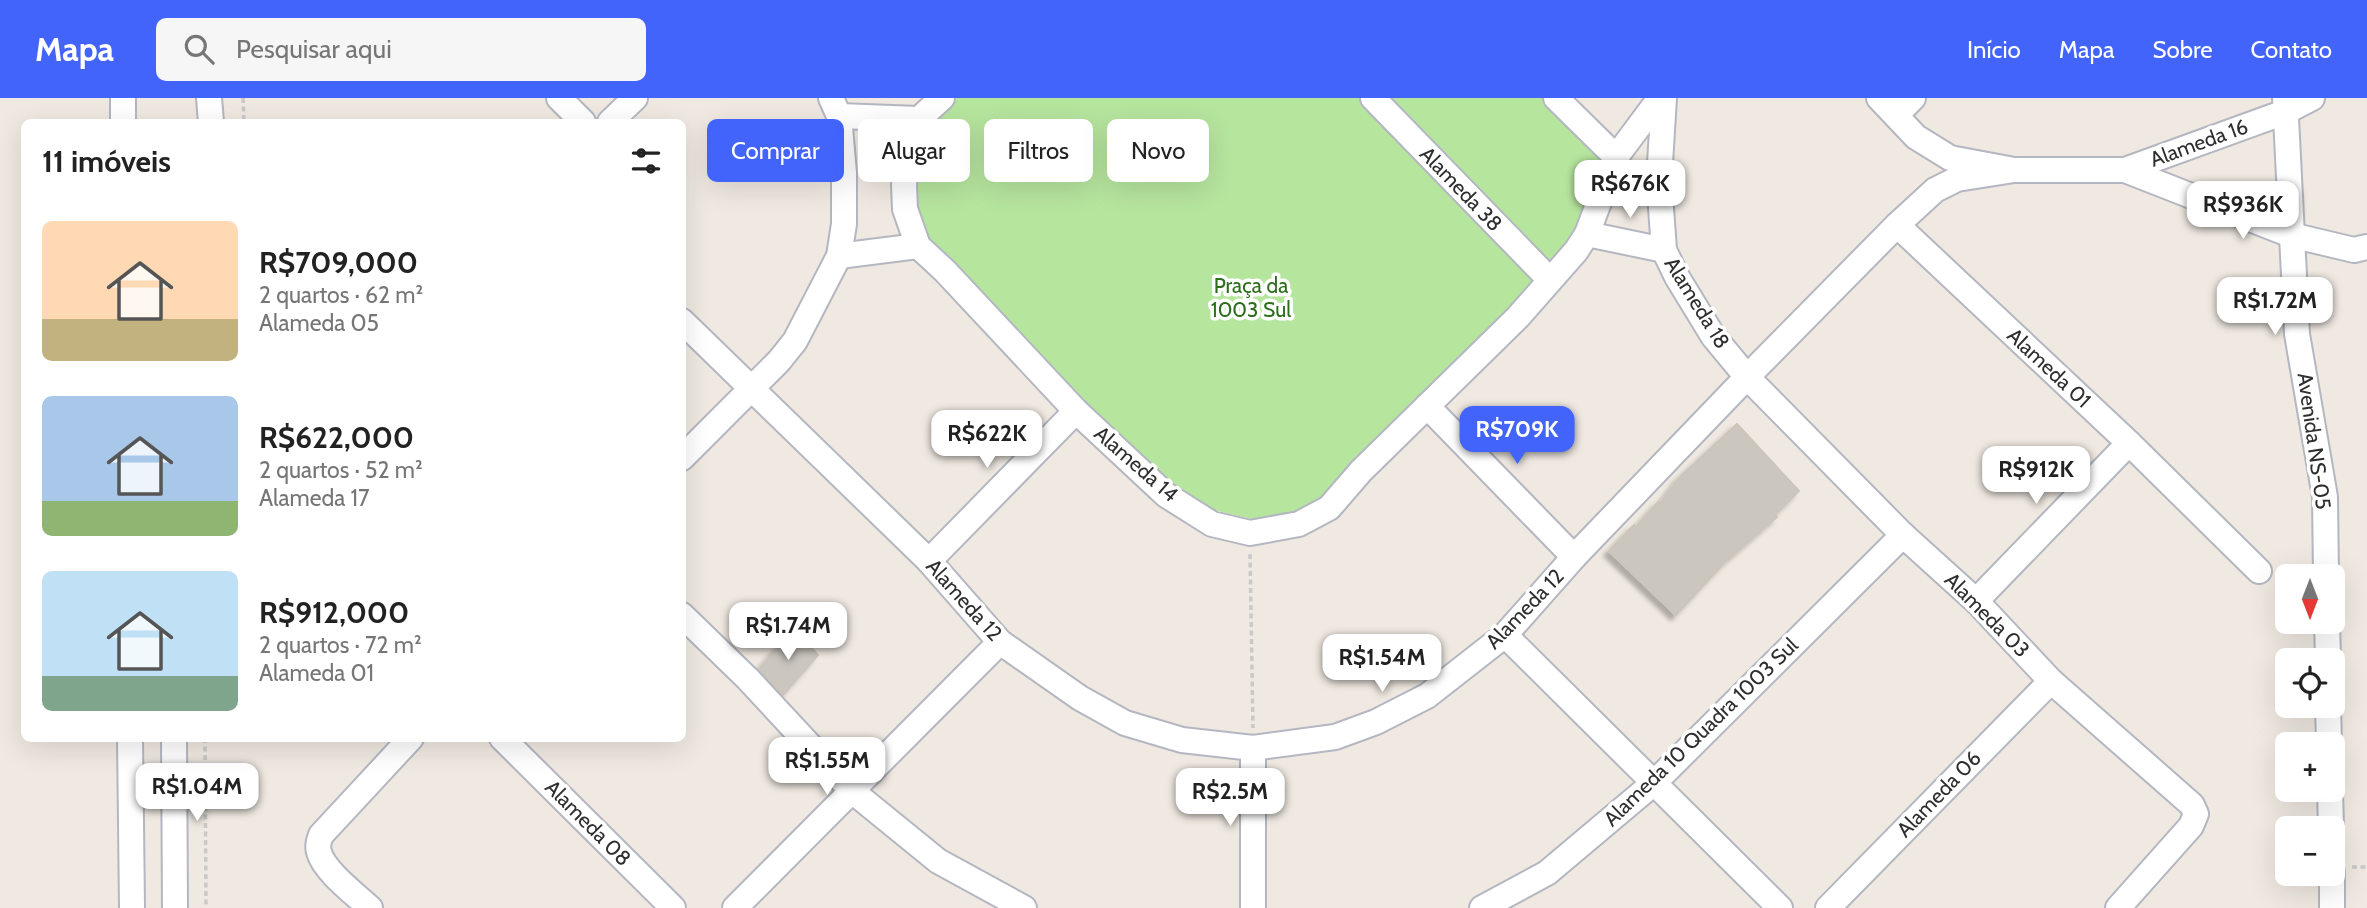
<!DOCTYPE html>
<html lang="pt">
<meta charset="utf-8">
<style>
:root{--surface:#fff;--page:#f6f6f6;--text:#222;--muted:#767676;--accent:#4264fb}
body{margin:0;font-family:Cabin,sans-serif;background:var(--page);color:var(--text);height:100vh;display:flex;flex-direction:column;font-size:26px;white-space:nowrap}
*{box-sizing:border-box;margin:0}
p{font-size:23px;color:var(--muted)}
.icon{flex:none;width:38px;height:38px;fill:none;stroke:currentColor;stroke-width:2;stroke-linecap:round;stroke-linejoin:round}
.map{position:relative;flex:1;overflow:hidden}
.drawer{position:absolute;left:21px;top:21px;width:665px;height:623px;display:flex;flex-direction:column;background:var(--surface);border-radius:10px;box-shadow:0 7px 28px #0002}
.drawer>*{flex:none}
.hud{position:absolute;left:707px;top:21px;width:665px;height:63px;display:flex;gap:14px}
.needle{width:46px;rotate:180deg}
.controls{position:absolute;left:2275px;top:466px;display:grid;gap:14px}
.controls a{display:grid;place-items:center;width:70px;height:70px;border-radius:10px;background:var(--surface);box-shadow:0 7px 28px #0002;font-size:35px}
.price{position:absolute;translate:-50% -60px;padding:0 16px;border-radius:14px;background:#fff;color:#222;font-size:23px;line-height:46px;filter:drop-shadow(0 2px 4px #0008)}
.price::after{content:'';position:absolute;left:50%;top:42px;width:21px;height:16px;margin-left:-10px;background:inherit;clip-path:polygon(0 0,100% 0,50% 100%)}
.price.on{background:var(--accent);color:#fff}
ul{padding:0;list-style:none}
li{display:flex;align-items:center;gap:21px;height:175px;padding:0 21px}
li span{display:grid;place-items:center;flex:none;width:196px;height:140px;border-radius:10px;color:#555}
li>.icon{margin-inline-start:auto}
span .icon{width:84px;height:84px;fill:#fffc;stroke-width:1}
li b{font-size:30px}
h2{display:flex;justify-content:space-between;align-items:center;height:84px;padding:0 21px;font-size:30px}
.pill{padding:0 24px;border-radius:10px;background:var(--surface);box-shadow:0 7px 28px #0002;font-size:24px;line-height:63px}
.pill.on{background:var(--accent);color:#fff}
header{display:flex;align-items:center;gap:42px;box-sizing:border-box;height:98px;padding:0 35px;background:var(--accent);color:#fff}
header strong{font-size:33px}
nav{display:flex;gap:38px;margin-inline-start:auto;font-size:24px}
.search{width:490px;height:63px;background:var(--page);display:flex;align-items:center;gap:18px;box-sizing:border-box;padding:0 24px;border-radius:10px;color:var(--muted);font-size:26px}
.map>svg:first-child{display:block}
.green{fill:#b6e59e}
.building{fill:#cbc7bf;stroke:#cbc5ba;stroke-width:2;filter:url(#shadow)}
.lines{fill:none;stroke-linecap:round;stroke-linejoin:round}
.minor-casing{stroke:#b4b7c1;stroke-width:28}
.path{stroke:#c9c9c9;stroke-width:3.5;stroke-dasharray:5 3.5;stroke-linecap:butt}
.minor{stroke:#fff;stroke-width:24}
.labels{text-anchor:middle;stroke-width:7;stroke-linejoin:round;paint-order:stroke}
.street-label{font-size:21px;fill:#2e2e2e;stroke:#fff}
.park-label{font-size:21px;fill:#2c6e1b;stroke:#fff}
</style>
<header>
<strong>Mapa</strong>
<div class="search"><svg class="icon" aria-label="search" viewBox="0 0 24 24"><circle cx="10" cy="10" r="6"/><path d="M15 15l6 6"/></svg>Pesquisar aqui</div>
<nav><a>Início</a><a>Mapa</a><a>Sobre</a><a>Contato</a></nav>
</header>
<div class="map">
<svg width="2367" height="810" viewBox="0 0 2367 810">
<defs>
<filter id="shadow"><feDropShadow dx="-5" dy="5" stdDeviation="2" flood-color="#0004"/></filter>
</defs>
<rect width="100%" height="100%" fill="#efe9e1"/>
<!-- green -->
<polygon class="green" points="940,0 1556,0 1616,59 1587,136 1344,393 1286,429 1166,401 917,146 904,88"/>
<!-- building -->
<g class="building">
<polygon points="1737,326 1799,393 1775,417 1777,419 1724,465 1676,517 1609,453 1634,427 1636,429 1658,404 1660,405 1680,379"/>
<polygon points="794,531 818,557 783,597 759,571"/>
</g>
<g class="lines">
<!-- minor casing -->
<g class="minor-casing">
<g id="minor">
<polyline points="209,0 211,24"/>
<polyline points="559,0 583,24"/>
<polyline points="942,0 919,21 906,63 904,88 905,111 918,148 945,173 1076,313 1166,397 1212,426 1250,435 1299,426 1329,410 1361,373 1518,219 1576,153 1587,136 1616,59 1660,0"/>
<polyline points="1373,0 1550,182"/>
<polyline points="1556,0 1616,59"/>
<polyline points="1664,0 1659,82 1664,152 1677,179 1713,238 1747,279 1903,437 1976,503 2051,583 2192,707 2196,716 2191,728 2118,810"/>
<polyline points="1879,0 1916,39 1950,60 2014,72 2125,72 2285,14 2312,0"/>
<polyline points="2285,0 2297,236 2325,399 2326,478"/>
<polyline points="1896,17 1913,0"/>
<polyline points="839,18 919,21"/>
<polyline points="123,24 123,0"/>
<polyline points="610,24 635,0"/>
<polyline points="2125,72 2291,137 2354,152 2367,149"/>
<polyline points="1897,127 2129,345 2259,473"/>
<polyline points="1587,136 1664,152"/>
<polyline points="839,158 918,148"/>
<polyline points="682,223 929,463 1000,544 1080,600 1125,625 1182,642 1253,650 1335,639 1376,624 1427,598 1505,537 1574,459 1747,279 1897,127 1935,92 1957,81 2014,72"/>
<polyline points="1427,308 1574,459"/>
<polyline points="682,360 779,263 795,243 839,158 844,126 844,75 839,18 831,0"/>
<polyline points="929,463 1076,313"/>
<polyline points="1976,503 2129,345"/>
<polyline points="682,517 748,581 852,693 938,763 1024,810"/>
<polyline points="2327,523 2328,562"/>
<polyline points="1505,537 1780,810"/>
<polyline points="2328,607 2329,646"/>
<polyline points="130,640 132,810"/>
<polyline points="174,640 175,810"/>
<polyline points="502,640 673,810"/>
<polyline points="1253,650 1253,810"/>
<polyline points="2330,691 2331,730"/>
<polyline points="2332,775 2332,810"/>
<path d="M370,810c-15,-14 -46,-37 -51,-56 -2,-6 0,-12 2,-17l90,-97"/>
<polyline points="735,810 1000,544"/>
<polyline points="1482,810 1547,775 1655,684 1903,437"/>
<polyline points="1828,810 2051,583"/>
</g>
</g>
<!-- path -->
<g class="path">
<polyline points="243,0 244,24"/>
<polyline points="1250,456 1253,630"/>
<polyline points="205,640 206,810"/>
<polyline points="2352,769 2367,769"/>
</g>
<!-- minor -->
<use href="#minor" class="minor"/>
</g>
<g class="labels">
<!-- street labels -->
<g class="street-label">
<text transform="translate(2199 45) rotate(-20)" y="7">Alameda 16</text>
<text transform="translate(1461 91) rotate(46)" y="7">Alameda 38</text>
<text transform="translate(1697 205) rotate(58)" y="7">Alameda 18</text>
<text transform="translate(2049 270) rotate(43)" y="7">Alameda 01</text>
<text transform="translate(2314 343) rotate(82)" y="7">Avenida NS-05</text>
<text transform="translate(1136 366) rotate(41)" y="7">Alameda 14</text>
<text transform="translate(964 502) rotate(48)" y="7">Alameda 12</text>
<text transform="translate(1525 511) rotate(-46)" y="7">Alameda 12</text>
<text transform="translate(1987 517) rotate(45)" y="7">Alameda 03</text>
<text transform="translate(1701 634) rotate(-44)" y="7">Alameda 10 Quadra 1003 Sul</text>
<text transform="translate(1939 696) rotate(-46)" y="7">Alameda 06</text>
<text transform="translate(588 725) rotate(45)" y="7">Alameda 08</text>
</g>
<!-- park labels -->
<g class="park-label">
<text x="1251" y="195">Praça da<tspan x="1251" dy="24">1003 Sul</tspan></text>
</g>
</g>
</svg>
<div class="controls">
<a><svg class="needle" viewBox="-14 -14 28 28"><path d="M0-13l5 13h-10z" fill="#e53935"/><path d="M0 13l5-13h-10z" fill="#767676"/></svg></a>
<a><svg class="icon" aria-label="locate" viewBox="0 0 24 24"><circle cx="12" cy="12" r="6"/><path d="M12 2v4M12 18v4M2 12h4M18 12h4"/></svg></a>
<a>+</a>
<a>−</a>
</div>
<b class="price" style="left:1630px;top:122px">R$676K</b>
<b class="price" style="left:2243px;top:143px">R$936K</b>
<b class="price" style="left:2275px;top:239px">R$1.72M</b>
<b class="price on" style="left:1517px;top:368px">R$709K</b>
<b class="price" style="left:987px;top:372px">R$622K</b>
<b class="price" style="left:2036px;top:408px">R$912K</b>
<b class="price" style="left:788px;top:564px">R$1.74M</b>
<b class="price" style="left:1382px;top:596px">R$1.54M</b>
<b class="price" style="left:827px;top:699px">R$1.55M</b>
<b class="price" style="left:197px;top:725px">R$1.04M</b>
<b class="price" style="left:1230px;top:730px">R$2.5M</b>
<div class="hud">
<a class="pill on">Comprar</a>
<a class="pill">Alugar</a>
<a class="pill">Filtros</a>
<a class="pill">Novo</a>
</div>
<section class="drawer">
<h2>11 imóveis<svg class="icon" aria-label="filters" viewBox="0 0 24 24"><path d="M4 7h16M4 17h16"/><circle cx="9" cy="7" r="2"/><circle cx="15" cy="17" r="2"/></svg></h2>
<ul>
<li><span style="background:linear-gradient(#ffd9b3 70%,#c2b280 0)"><svg class="icon" aria-label="home" viewBox="0 0 24 24"><path d="M3 11l9-7 9 7M6 9v11h12V9"/></svg></span><div><b>R$709,000</b><p>2 quartos · 62 m²</p><p>Alameda 05</p></div></li>
<li><span style="background:linear-gradient(#a9c7e8 75%,#8fb573 0)"><svg class="icon" aria-label="home" viewBox="0 0 24 24"><path d="M3 11l9-7 9 7M6 9v11h12V9"/></svg></span><div><b>R$622,000</b><p>2 quartos · 52 m²</p><p>Alameda 17</p></div></li>
<li><span style="background:linear-gradient(#bfe0f5 75%,#7fa58c 0)"><svg class="icon" aria-label="home" viewBox="0 0 24 24"><path d="M3 11l9-7 9 7M6 9v11h12V9"/></svg></span><div><b>R$912,000</b><p>2 quartos · 72 m²</p><p>Alameda 01</p></div></li>
</ul>
</section>
</div>
